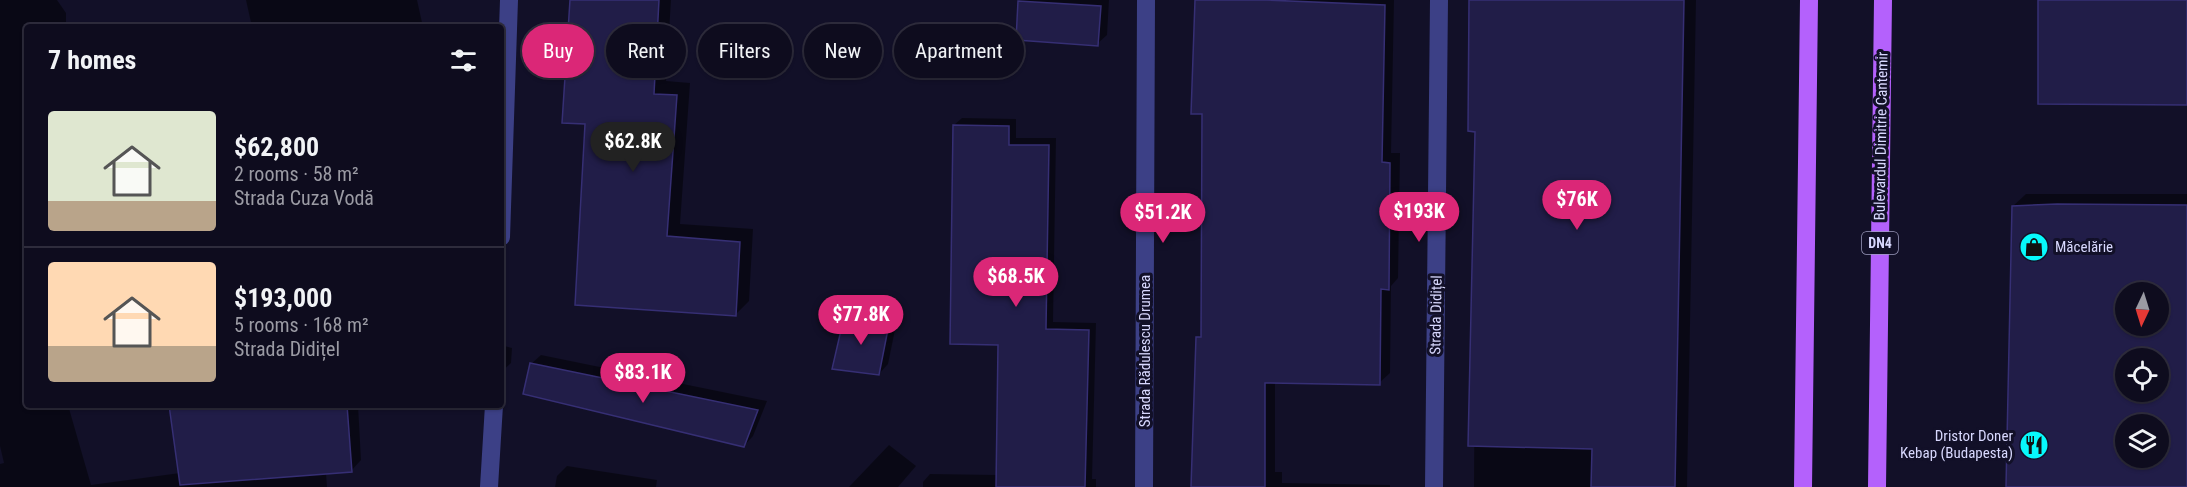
<!DOCTYPE html>
<meta charset="utf-8">
<style>
:root{--surface:#0e0c1e;--page:#171527;--text:#f1f3f6;--muted:#9b9ba4;--line:#2e2c3c;--accent:#db2777}
body{margin:0;font-family:"Roboto Condensed",sans-serif;background:var(--page);color:var(--text);height:100vh;display:flex;flex-direction:column;font-size:22px;white-space:nowrap}
*{box-sizing:border-box;margin:0}
p{font-size:20px;color:var(--muted)}
.icon{flex:none;width:33px;height:33px;fill:none;stroke:currentColor;stroke-width:2;stroke-linecap:round;stroke-linejoin:round}
.map{position:relative;flex:1;overflow:hidden}
.drawer{position:absolute;left:24px;top:24px;width:480px;height:384px;display:flex;flex-direction:column;background:var(--surface);border-radius:6px;box-shadow:0 2px 4px #0004,0 0 0 2px var(--line)}
.drawer>*{flex:none}
.top-card{position:absolute;left:522px;top:24px;width:570px;height:54px;display:flex;gap:12px}
.needle{width:39px;rotate:184deg}
.fabs{position:absolute;left:2115px;top:282px;display:grid;gap:12px}
.fabs a{display:grid;place-items:center;width:54px;height:54px;border-radius:50%;background:var(--surface);box-shadow:0 2px 4px #0004,0 0 0 2px var(--line);font-size:30px}
.price{position:absolute;translate:-50% -51px;padding:0 14px;border-radius:21px;background:var(--accent);color:#fff;font-size:20px;line-height:39px;filter:drop-shadow(0 2px 3px #0008)}
.price::after{content:'';position:absolute;left:50%;top:36px;width:18px;height:14px;margin-left:-9px;background:inherit;clip-path:polygon(0 0,100% 0,50% 100%)}
.price.selected{background:#222;color:#fff}
ul{padding:0;list-style:none}
li{display:flex;align-items:center;gap:18px;height:150px;padding:0 24px}
li+li{border-top:2px solid var(--line)}
li span{display:grid;place-items:center;flex:none;width:168px;height:120px;border-radius:6px;color:#555}
li>.icon{margin-inline-start:auto}
span .icon{width:72px;height:72px;fill:#fffc;stroke-width:1}
li b{font-size:26px}
h2{display:flex;justify-content:space-between;align-items:center;height:72px;padding:0 24px;font-size:26px}
.tag{padding:0 21px;border-radius:27px;background:var(--surface);box-shadow:0 2px 4px #0004,0 0 0 2px var(--line);font-size:21px;line-height:54px}
.tag.selected{background:var(--accent);color:#fff}
.map>svg:first-child{display:block}
.shadow{fill:#0007;fill-rule:evenodd}
.building{fill:#211d48;stroke:#362f74;stroke-width:1.5;fill-rule:evenodd}
.lines{fill:none;stroke-linecap:round;stroke-linejoin:round}
.minor{stroke:#3c4086;stroke-width:18}
.major{stroke:#b461fc;stroke-width:18}
.labels{text-anchor:middle;stroke-width:6;stroke-linejoin:round;paint-order:stroke}
.shield{fill:#121028;stroke:#9d9cbe;stroke-width:1.5}
.shield-label{font-size:14px;font-weight:bold;fill:#d8d8fe}
.street-label{font-size:15px;fill:#d8d8fe;stroke:#121028}
.poi-label{font-size:15px;fill:#d8d8fe;stroke:#121028;text-anchor:start}
</style>
<div class="map">
<svg width="2187" height="487" viewBox="0 0 2187 487">
<rect width="100%" height="100%" fill="#121028"/>
<!-- shadow -->
<g class="shadow">
<polygon points="0,0 57,0 66,13 66,27 27,27 27,405 68,405 91,485 180,473 170,405 358,405 361,460 351,471 326,473 327,487 0,487 0,464 4,463 0,446"/>
<polygon points="246,0 417,0 423,27 252,27"/>
<polygon points="572,0 671,0 666,81 690,83 680,224 753,229 749,301 736,314 576,304 587,123"/>
<polygon points="1020,0 1109,0 1107,35 1097,44 1017,38"/>
<polygon points="1197,0 1394,0 1391,153 1400,153 1398,278 1391,286 1390,373 1379,383 1275,381 1275,472 1282,472 1282,483 1390,485 1390,487 1193,487 1198,338 1202,333 1203,113"/>
<polygon points="1471,0 1696,0 1687,487 1474,487 1476,130"/>
<polygon points="962,118 1016,119 1016,138 1056,138 1053,322 1096,323 1092,479 1096,479 1096,487 923,487 923,482 930,474 998,475 1000,343 954,125"/>
<path d="M2026,194h161v293h-180l6,-281zM2126,292h32v34h-32zM2126,358h32v34h-32zM2126,424h32v34h-32z"/>
<polygon points="855,308 898,315 888,364 879,374 845,317"/>
<polygon points="501,345 512,348 511,363 501,372"/>
<polygon points="541,355 767,401 753,436 744,446 531,364"/>
<polygon points="889,445 916,466 898,487 849,487"/>
<polygon points="567,466 657,480 656,487 555,487 557,476"/>
</g>
<!-- building -->
<g class="building">
<polygon points="570,0 659,0 654,94 677,95 667,236 740,242 736,316 575,305 585,124 562,123"/>
<polygon points="1195,0 1267,0 1385,5 1382,162 1390,163 1389,290 1381,289 1380,385 1265,383 1265,487 1191,487 1196,337 1201,337 1202,114 1191,114"/>
<polygon points="1469,0 1684,0 1675,487 1591,487 1592,449 1468,446 1475,132 1468,131"/>
<polygon points="2038,0 2187,0 2187,105 2038,104"/>
<polygon points="1018,1 1101,6 1098,46 1016,40"/>
<polygon points="953,125 1009,126 1009,145 1049,145 1046,329 1089,330 1085,487 996,487 998,345 950,344"/>
<path d="M2057,204l130,1v282h-181l6,-281zM2126,292h32v34h-32zM2126,358h32v34h-32zM2126,424h32v34h-32z"/>
<polygon points="844,317 889,324 879,375 832,369"/>
<polygon points="530,363 758,410 744,447 523,394"/>
<polygon points="169,405 347,405 352,472 180,485"/>
</g>
<g class="lines">
<!-- minor -->
<g class="minor">
<polyline points="501,237 509,0"/>
<polyline points="489,487 494,405"/>
<polyline points="1144,487 1146,0"/>
<polyline points="1434,487 1439,0"/>
</g>
<!-- major -->
<g class="major">
<polyline points="1803,487 1809,0"/>
<polyline points="1877,487 1883,0"/>
</g>
</g>
<!-- icons -->
<defs>
<g id="shop-disc" transform="scale(1.5)"><circle r="9.5" fill="#07f9fb" stroke="#121028"/><path d="M-5-2.5h2.3a2.7 3.5 0 0 1 5.4 0H5L5.5 6h-11ZM-1.5-2.5h3a1.5 2.3 0 0 0-3 0Z" fill="#111"/></g>
<g id="restaurant-disc" transform="scale(1.5)"><circle r="9.5" fill="#07f9fb" stroke="#121028"/><path d="M-5-6h1v4h1v-4h1v4h1v-4h1v5L-1.5 .5V6h-2V.5L-5-1ZM5-6V6H3V1.5H1.5Q1.5-4 5-6Z" fill="#111"/></g>
</defs>
<g fill-rule="evenodd">
<use href="#shop-disc" x="2034" y="247"/>
<use href="#restaurant-disc" x="2034" y="445"/>
</g>
<g class="labels">
<!-- shield labels -->
<rect class="shield" x="1862" y="232" width="36" height="22" rx="4.5"/>
<g class="shield-label">
<text x="1880" y="248">DN4</text>
</g>
<!-- street labels -->
<g class="street-label">
<text transform="translate(1881 136) rotate(-89)" y="5">Bulevardul Dimitrie Cantemir</text>
<text transform="translate(1436 315) rotate(-89)" y="5">Strada Didițel</text>
<text transform="translate(1145 351) rotate(-90)" y="5">Strada Rădulescu Drumea</text>
</g>
<!-- poi labels -->
<g class="poi-label">
<text x="2055" y="252">Măcelărie</text>
<text x="2013" y="441" text-anchor="end">Dristor Doner<tspan x="2013" dy="17">Kebap (Budapesta)</tspan></text>
</g>
</g>
</svg>
<div class="fabs">
<a><svg class="needle" viewBox="-14 -14 28 28"><path d="M0-13l5 13h-10z" fill="#e53935"/><path d="M0 13l5-13h-10z" fill="#9b9ba4"/></svg></a>
<a><svg class="icon" aria-label="locate" viewBox="0 0 24 24"><circle cx="12" cy="12" r="6"/><path d="M12 2v4M12 18v4M2 12h4M18 12h4"/></svg></a>
<a><svg class="icon" aria-label="layers" viewBox="0 0 24 24"><path d="M12 4l9 5-9 5-9-5zM3 14l9 5 9-5"/></svg></a>
</div>
<b class="price selected" style="left:633px;top:173px">$62.8K</b>
<b class="price" style="left:1577px;top:231px">$76K</b>
<b class="price" style="left:1419px;top:243px">$193K</b>
<b class="price" style="left:1163px;top:244px">$51.2K</b>
<b class="price" style="left:1016px;top:308px">$68.5K</b>
<b class="price" style="left:861px;top:346px">$77.8K</b>
<b class="price" style="left:643px;top:404px">$83.1K</b>
<div class="top-card">
<a class="tag selected">Buy</a>
<a class="tag">Rent</a>
<a class="tag">Filters</a>
<a class="tag">New</a>
<a class="tag">Apartment</a>
</div>
<section class="drawer">
<h2>7 homes<svg class="icon" aria-label="filters" viewBox="0 0 24 24"><path d="M4 7h16M4 17h16"/><circle cx="9" cy="7" r="2"/><circle cx="15" cy="17" r="2"/></svg></h2>
<ul>
<li><span style="background:linear-gradient(#dfe7d0 75%,#b9a48a 0)"><svg class="icon" aria-label="home" viewBox="0 0 24 24"><path d="M3 11l9-7 9 7M6 9v11h12V9"/></svg></span><div><b>$62,800</b><p>2 rooms · 58 m²</p><p>Strada Cuza Vodă</p></div></li>
<li><span style="background:linear-gradient(#ffd9b3 70%,#b9a48a 0)"><svg class="icon" aria-label="home" viewBox="0 0 24 24"><path d="M3 11l9-7 9 7M6 9v11h12V9"/></svg></span><div><b>$193,000</b><p>5 rooms · 168 m²</p><p>Strada Didițel</p></div></li>
</ul>
</section>
</div>
